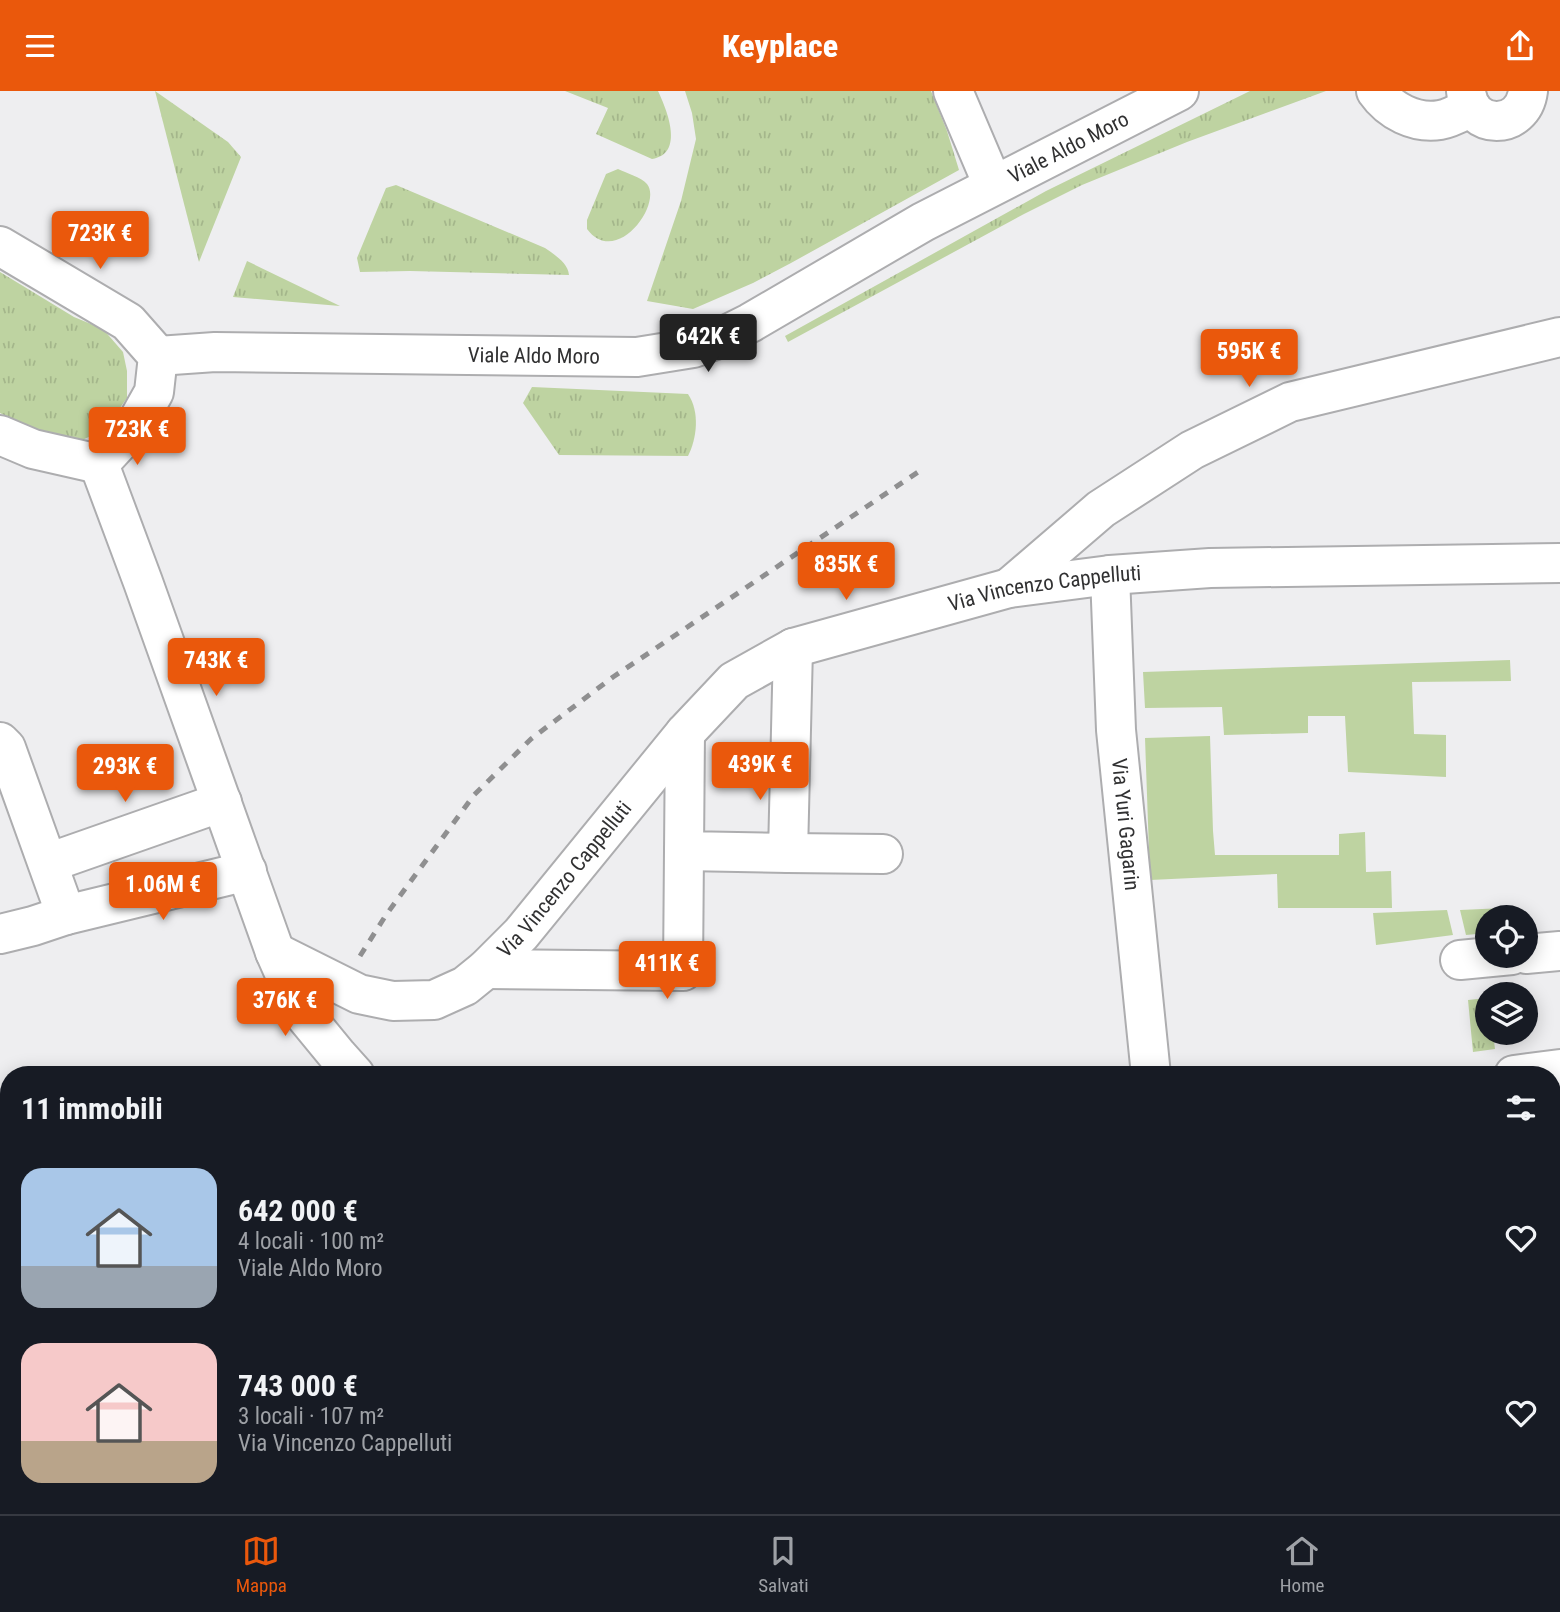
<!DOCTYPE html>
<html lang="it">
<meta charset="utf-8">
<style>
:root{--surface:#171b24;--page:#20242c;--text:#f1f3f6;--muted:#9ea1a6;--line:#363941;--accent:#ea580c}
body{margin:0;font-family:"Roboto Condensed",sans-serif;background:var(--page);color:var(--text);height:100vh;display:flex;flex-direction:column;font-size:26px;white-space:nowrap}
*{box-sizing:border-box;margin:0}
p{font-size:23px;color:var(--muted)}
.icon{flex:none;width:38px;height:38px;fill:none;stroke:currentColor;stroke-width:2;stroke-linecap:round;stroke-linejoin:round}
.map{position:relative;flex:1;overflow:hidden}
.drawer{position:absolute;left:0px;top:975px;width:1561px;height:450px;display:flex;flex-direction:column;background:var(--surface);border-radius:28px 28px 0 0;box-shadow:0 4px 18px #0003}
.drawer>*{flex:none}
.fabs{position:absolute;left:1475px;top:814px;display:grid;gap:14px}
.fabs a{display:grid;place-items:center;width:63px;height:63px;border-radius:50%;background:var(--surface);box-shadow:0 4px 18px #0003;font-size:35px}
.price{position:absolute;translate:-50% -60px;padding:0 16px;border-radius:7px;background:var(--accent);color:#fff;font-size:23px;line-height:46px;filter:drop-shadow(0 2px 4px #0008)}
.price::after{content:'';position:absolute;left:50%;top:42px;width:21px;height:16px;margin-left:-10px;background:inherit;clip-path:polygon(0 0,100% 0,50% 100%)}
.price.active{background:#222;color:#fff}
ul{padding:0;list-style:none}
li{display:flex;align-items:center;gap:21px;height:175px;padding:0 21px}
li span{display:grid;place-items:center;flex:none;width:196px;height:140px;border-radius:21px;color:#555}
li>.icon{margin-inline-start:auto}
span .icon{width:84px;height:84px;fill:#fffc;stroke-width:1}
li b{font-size:30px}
h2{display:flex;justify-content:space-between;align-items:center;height:84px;padding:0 21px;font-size:30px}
header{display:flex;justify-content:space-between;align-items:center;height:91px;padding:0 21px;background:var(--accent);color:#fff;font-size:32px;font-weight:800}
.tabs{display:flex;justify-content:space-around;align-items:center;height:98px;border-top:2px solid var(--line);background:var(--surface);font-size:19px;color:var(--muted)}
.tabs a{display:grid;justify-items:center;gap:4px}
.tabs .active{color:var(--accent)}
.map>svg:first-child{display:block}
.grass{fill:url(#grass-tufts)}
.garden{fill:#bed3a1}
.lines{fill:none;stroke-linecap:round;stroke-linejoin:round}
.minor-casing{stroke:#adadaf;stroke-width:42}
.major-casing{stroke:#adadaf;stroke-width:42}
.minor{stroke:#fff;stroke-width:38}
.major{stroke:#fff;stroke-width:38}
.rail{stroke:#8f8f90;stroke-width:5;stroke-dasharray:9 9;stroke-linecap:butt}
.labels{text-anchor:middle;stroke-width:5;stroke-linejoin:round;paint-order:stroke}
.street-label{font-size:21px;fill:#313132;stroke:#eeeef0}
</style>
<header><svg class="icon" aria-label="menu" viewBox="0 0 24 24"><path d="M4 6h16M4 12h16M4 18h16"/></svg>Keyplace<svg class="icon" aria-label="share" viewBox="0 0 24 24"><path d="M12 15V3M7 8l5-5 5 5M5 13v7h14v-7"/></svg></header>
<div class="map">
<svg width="1560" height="1423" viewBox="0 0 1560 1423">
<defs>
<pattern id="grass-tufts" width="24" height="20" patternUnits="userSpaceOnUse" patternTransform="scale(1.75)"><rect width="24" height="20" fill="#bed3a1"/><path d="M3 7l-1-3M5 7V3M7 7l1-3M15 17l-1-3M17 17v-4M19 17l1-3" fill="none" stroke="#a4b68b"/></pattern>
</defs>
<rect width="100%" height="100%" fill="#eeeef0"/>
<!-- grass -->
<g class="grass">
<polygon points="155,0 228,51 241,66 199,171"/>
<path d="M565,0h93c9,19 27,63 -6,68l-56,-25 12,-26z"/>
<polygon points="685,0 931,0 947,40 959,79 791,172 753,192 693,218 647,210 681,110 696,48 692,22"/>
<polygon points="1250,0 1326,0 1187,51 1082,94 1024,123 788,251 785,245 1046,100"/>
<path d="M618,78c8,4 23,8 29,15 16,20 -31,84 -60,45v-9l19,-46z"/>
<path d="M396,94l149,63c10,7 23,15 24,27l-159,-4 -50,1 -3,-14 29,-70z"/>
<polygon points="247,170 340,215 233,206"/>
<polygon points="0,181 74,226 103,238 123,261 127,280 127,307 104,339 80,350 37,341 0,322"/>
<path d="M532,296l156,7c12,18 9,44 0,62l-129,-1 -36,-52z"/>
<polygon points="1487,907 1488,942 1493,942 1495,958 1473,961 1468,909"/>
</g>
<!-- garden -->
<g class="garden">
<polygon points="1510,569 1511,590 1412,591 1414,643 1446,644 1446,686 1348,681 1345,625 1308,625 1308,642 1224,644 1222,616 1145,617 1143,581"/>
<polygon points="1210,645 1213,740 1215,764 1339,764 1339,743 1365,741 1366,781 1391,780 1392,817 1278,817 1277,783 1150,789 1145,647"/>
<polygon points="1504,817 1505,826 1488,826 1487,842 1466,844 1460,819"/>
<polygon points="1447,819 1453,844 1376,854 1373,822"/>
<rect x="1552" y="1273" width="8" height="45"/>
<polygon points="1560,1362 1560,1423 1548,1423 1542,1416 1552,1416 1552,1399 1559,1399"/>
</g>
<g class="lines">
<!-- minor casing -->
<g class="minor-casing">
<g id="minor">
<polyline points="953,0 993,94"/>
<path d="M1376,0c14,20 39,33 64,29 11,-2 21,-8 31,-13"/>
<path d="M1466,0c4,40 57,40 62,0"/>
<polyline points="99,373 143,491 275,861 301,920 338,965 355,984"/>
<path id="s1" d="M1110,484l6,155 35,345"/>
<polyline points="1009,497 1101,418 1192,359 1290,311 1560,246"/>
<polyline points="685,642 684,760 788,762 793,557"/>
<polyline points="0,651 6,657 66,824 33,835 0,843"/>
<polyline points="788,762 883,763"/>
<polyline points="48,772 222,711"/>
<polyline points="66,824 247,780"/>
<path id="s2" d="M275,861l84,42 34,7 41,-1 31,-14 21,-17 35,-35 164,-201 49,-52 59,-33 216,-60 101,-13 100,-7 350,-5"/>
<polyline points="1526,863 1560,860"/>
<polyline points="1460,869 1512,864"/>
<polyline points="486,878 683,880 684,760"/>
<polyline points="1514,984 1560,978"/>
<polyline points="0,1144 9,1144"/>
<polyline points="0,1191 8,1200"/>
<polyline points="0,1231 9,1234"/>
<polyline points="1552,1241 1560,1241"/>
<polyline points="158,1423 177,1416"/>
</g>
</g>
<!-- major casing -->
<g class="major-casing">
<g id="major">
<polyline points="0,155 128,231 158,265 154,301 136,333 99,373 33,358 0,344"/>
<path id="s3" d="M158,265l57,-4 422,5 56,-9 25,-9 32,-16 173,-101 256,-131"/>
</g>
</g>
<!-- minor -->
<use href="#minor" class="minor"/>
<!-- major -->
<use href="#major" class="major"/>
<!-- rail -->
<polyline class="rail" points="360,865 386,824 474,704 531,648 613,586 924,377"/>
</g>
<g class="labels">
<!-- street labels -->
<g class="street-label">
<text dy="7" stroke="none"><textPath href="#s3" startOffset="962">Viale Aldo Moro</textPath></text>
<text dy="7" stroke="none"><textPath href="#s3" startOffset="376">Viale Aldo Moro</textPath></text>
<text dy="7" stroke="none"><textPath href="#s2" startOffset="938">Via Vincenzo Cappelluti</textPath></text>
<text dy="7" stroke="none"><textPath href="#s1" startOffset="250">Via Yuri Gagarin</textPath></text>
<text dy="7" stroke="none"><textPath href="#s2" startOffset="350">Via Vincenzo Cappelluti</textPath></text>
</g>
</g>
</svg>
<div class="fabs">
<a><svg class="icon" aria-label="locate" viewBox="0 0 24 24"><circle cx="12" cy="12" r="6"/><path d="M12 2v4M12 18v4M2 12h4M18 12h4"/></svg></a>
<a><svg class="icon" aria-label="layers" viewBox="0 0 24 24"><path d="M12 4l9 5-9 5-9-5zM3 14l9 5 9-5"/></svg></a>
</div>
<b class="price" style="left:100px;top:180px">723K €</b>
<b class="price active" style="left:708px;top:283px">642K €</b>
<b class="price" style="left:1249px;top:298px">595K €</b>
<b class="price" style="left:137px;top:376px">723K €</b>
<b class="price" style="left:846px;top:511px">835K €</b>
<b class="price" style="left:216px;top:607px">743K €</b>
<b class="price" style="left:760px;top:711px">439K €</b>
<b class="price" style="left:125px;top:713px">293K €</b>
<b class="price" style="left:163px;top:831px">1.06M €</b>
<b class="price" style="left:667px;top:910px">411K €</b>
<b class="price" style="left:285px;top:947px">376K €</b>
<section class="drawer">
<h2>11 immobili<svg class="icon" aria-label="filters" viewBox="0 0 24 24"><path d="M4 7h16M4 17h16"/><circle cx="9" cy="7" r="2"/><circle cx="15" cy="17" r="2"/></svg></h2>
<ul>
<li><span style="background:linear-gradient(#a9c7e8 70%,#9aa5b1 0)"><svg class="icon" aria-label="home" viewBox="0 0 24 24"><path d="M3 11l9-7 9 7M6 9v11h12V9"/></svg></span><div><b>642 000 €</b><p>4 locali · 100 m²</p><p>Viale Aldo Moro</p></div><svg class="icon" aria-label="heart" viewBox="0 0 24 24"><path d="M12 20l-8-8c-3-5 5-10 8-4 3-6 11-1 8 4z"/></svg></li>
<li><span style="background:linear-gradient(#f6c9c9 70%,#b9a48a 0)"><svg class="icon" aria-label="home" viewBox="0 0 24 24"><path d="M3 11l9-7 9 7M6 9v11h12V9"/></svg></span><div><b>743 000 €</b><p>3 locali · 107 m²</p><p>Via Vincenzo Cappelluti</p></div><svg class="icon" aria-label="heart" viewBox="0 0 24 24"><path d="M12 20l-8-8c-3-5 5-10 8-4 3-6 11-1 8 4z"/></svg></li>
</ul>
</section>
</div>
<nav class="tabs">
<a class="active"><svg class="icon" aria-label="map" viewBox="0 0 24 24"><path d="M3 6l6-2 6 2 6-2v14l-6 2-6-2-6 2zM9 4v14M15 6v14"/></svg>Mappa</a>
<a><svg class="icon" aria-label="saved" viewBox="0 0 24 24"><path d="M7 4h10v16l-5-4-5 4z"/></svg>Salvati</a>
<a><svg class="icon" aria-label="home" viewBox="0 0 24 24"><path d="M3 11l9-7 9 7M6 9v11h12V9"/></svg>Home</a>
</nav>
